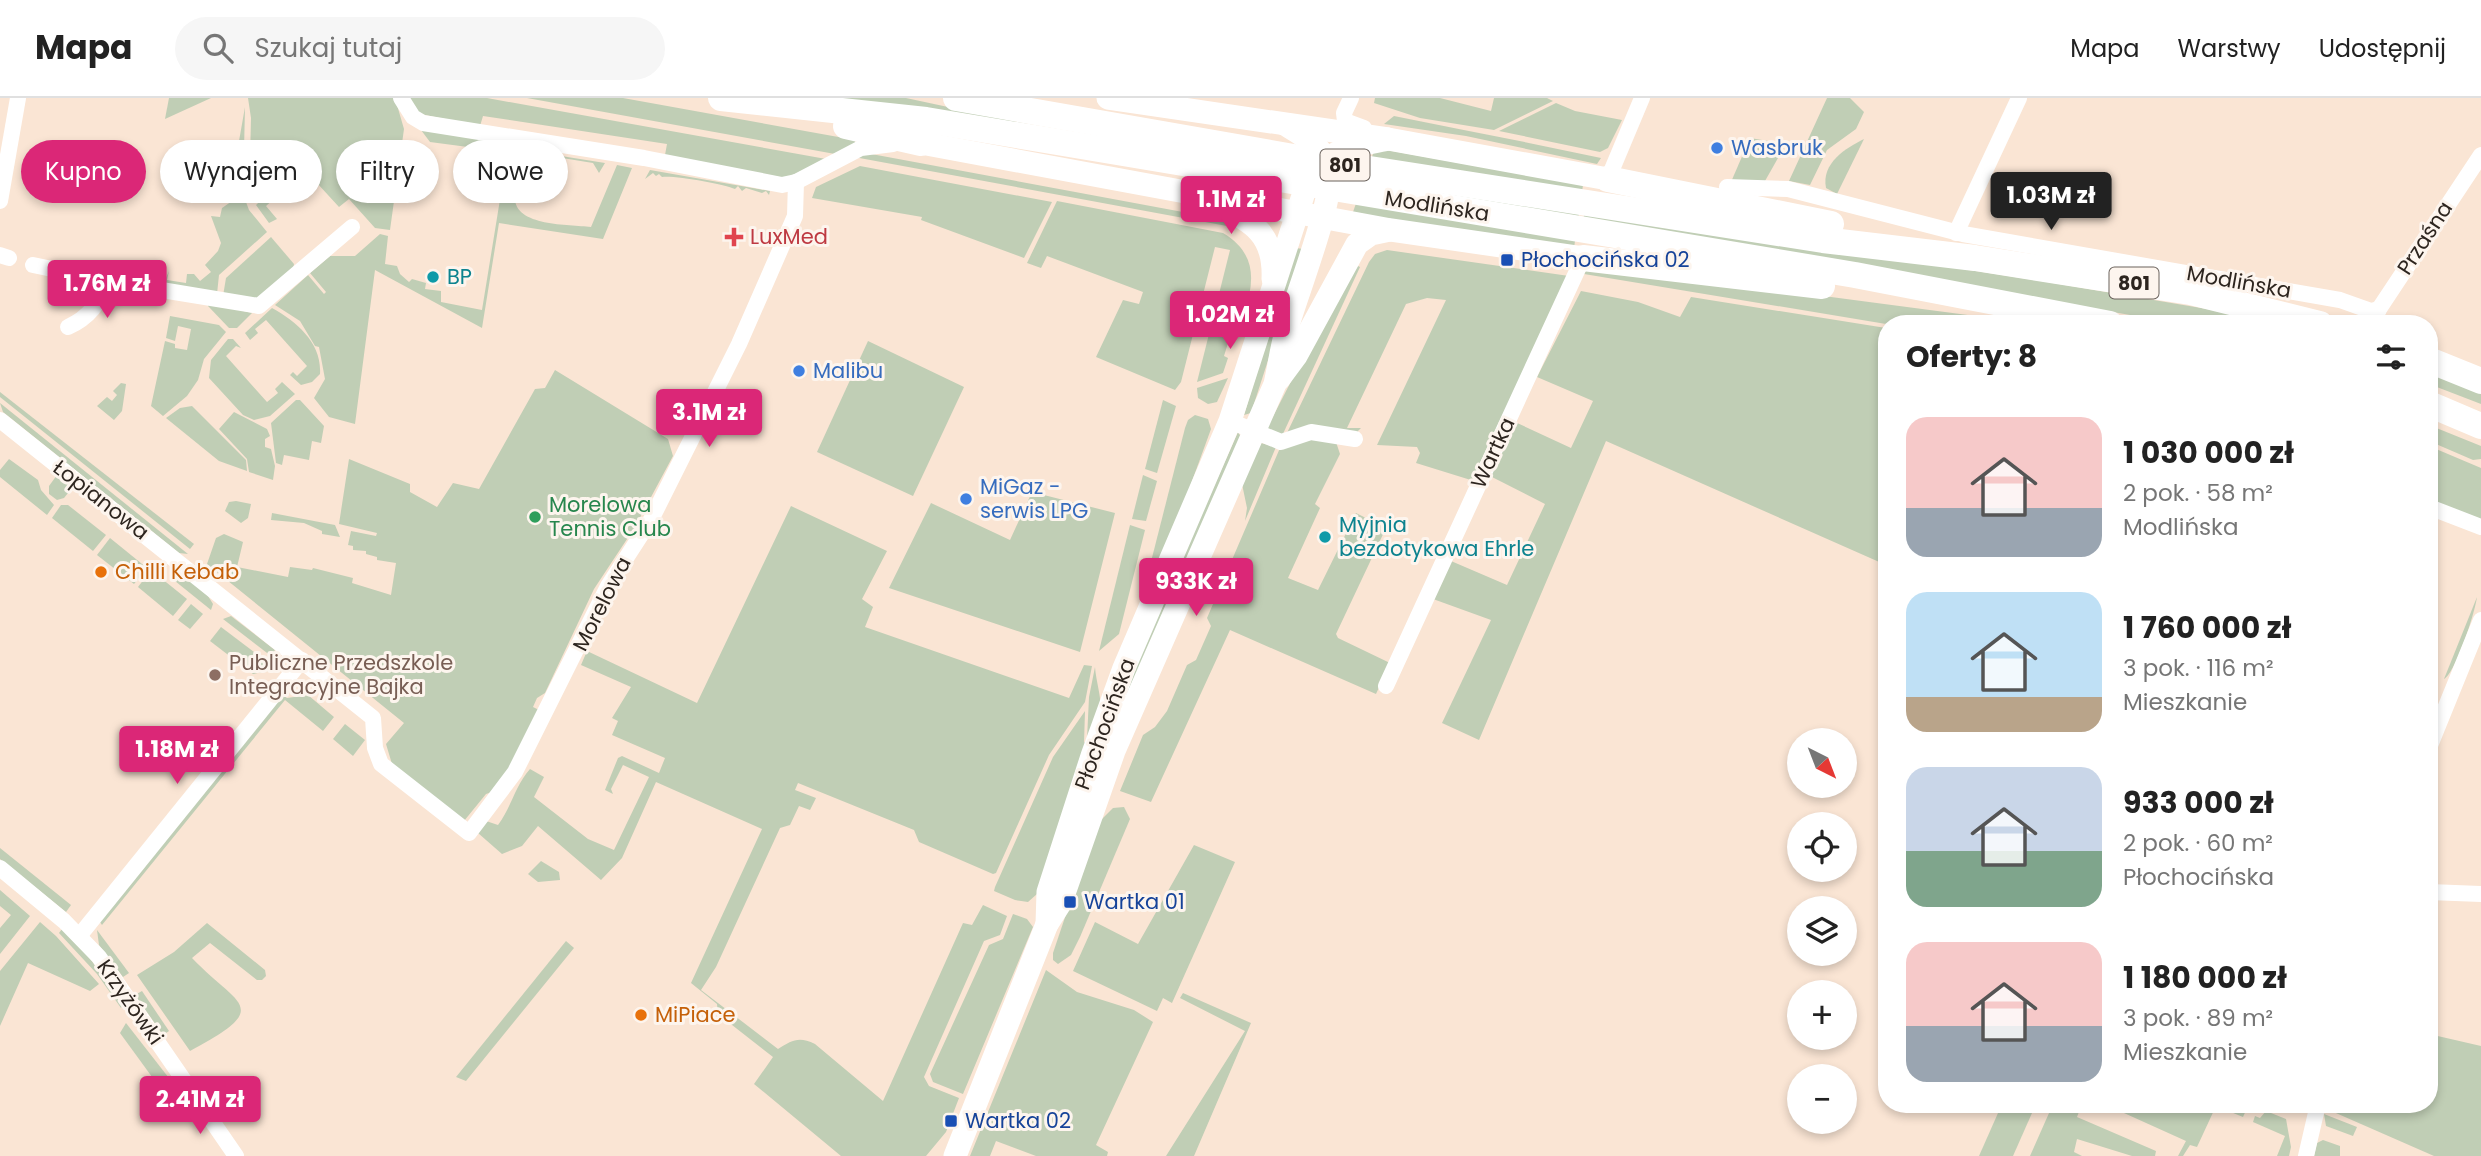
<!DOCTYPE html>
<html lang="pl">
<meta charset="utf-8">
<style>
:root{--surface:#fff;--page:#f6f6f6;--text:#222;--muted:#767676;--line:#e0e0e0;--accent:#db2777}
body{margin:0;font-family:Poppins,sans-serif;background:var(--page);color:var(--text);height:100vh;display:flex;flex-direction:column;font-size:26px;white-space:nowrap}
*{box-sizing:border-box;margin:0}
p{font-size:23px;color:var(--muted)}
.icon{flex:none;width:38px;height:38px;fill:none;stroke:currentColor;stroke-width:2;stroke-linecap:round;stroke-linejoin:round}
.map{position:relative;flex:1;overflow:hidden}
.sheet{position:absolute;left:1878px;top:217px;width:560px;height:798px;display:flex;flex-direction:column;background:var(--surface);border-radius:28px;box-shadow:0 4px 10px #0003}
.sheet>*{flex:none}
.guide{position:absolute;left:21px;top:42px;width:665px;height:63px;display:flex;gap:14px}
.needle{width:46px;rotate:138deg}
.buttons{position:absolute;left:1787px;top:630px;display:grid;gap:14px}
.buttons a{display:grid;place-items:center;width:70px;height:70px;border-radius:50%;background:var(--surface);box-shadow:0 4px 10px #0003;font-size:35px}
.price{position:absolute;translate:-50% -60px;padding:0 16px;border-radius:7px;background:var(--accent);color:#fff;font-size:23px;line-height:46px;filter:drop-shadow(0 2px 4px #0008)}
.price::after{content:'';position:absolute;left:50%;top:42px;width:21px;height:16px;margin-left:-10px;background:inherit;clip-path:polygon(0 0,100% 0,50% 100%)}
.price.on{background:#222;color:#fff}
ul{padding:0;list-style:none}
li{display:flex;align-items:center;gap:21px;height:175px;padding:0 28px}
li span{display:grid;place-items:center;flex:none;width:196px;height:140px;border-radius:21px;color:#555}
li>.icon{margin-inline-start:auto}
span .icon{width:84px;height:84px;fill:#fffc;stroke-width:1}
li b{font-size:30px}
h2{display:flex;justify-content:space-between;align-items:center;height:84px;padding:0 28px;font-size:30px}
.tag{padding:0 24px;border-radius:32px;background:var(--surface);box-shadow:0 4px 10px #0003;font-size:24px;line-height:63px}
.tag.on{background:var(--accent);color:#fff}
header{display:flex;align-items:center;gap:42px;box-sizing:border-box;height:98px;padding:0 35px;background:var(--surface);border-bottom:2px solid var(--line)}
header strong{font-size:33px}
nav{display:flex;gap:38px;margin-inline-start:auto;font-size:24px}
.search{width:490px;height:63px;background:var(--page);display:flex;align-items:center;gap:18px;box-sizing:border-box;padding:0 24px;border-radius:38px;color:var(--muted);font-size:26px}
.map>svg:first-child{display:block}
.green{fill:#c0ceb5}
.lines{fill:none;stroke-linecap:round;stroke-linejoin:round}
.minor{stroke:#fff;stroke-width:16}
.secondary{stroke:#fff;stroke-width:23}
.primary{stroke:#fff;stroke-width:26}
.shop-dot{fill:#3f7fe0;stroke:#fdf5ee;stroke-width:2.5}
.health-dot{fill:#e0444e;stroke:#fdf5ee;stroke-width:2.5}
.transit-dot{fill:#1a4fb4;stroke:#fdf5ee;stroke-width:2.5}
.culture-dot{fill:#0f9aa8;stroke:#fdf5ee;stroke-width:2.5}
.leisure-dot{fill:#2e9e5b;stroke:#fdf5ee;stroke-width:2.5}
.food-dot{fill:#e8710a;stroke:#fdf5ee;stroke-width:2.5}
.education-dot{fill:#8d6e63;stroke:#fdf5ee;stroke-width:2.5}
.labels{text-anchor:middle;stroke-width:6;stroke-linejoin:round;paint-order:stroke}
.shield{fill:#fdf5ee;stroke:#6b635d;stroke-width:2}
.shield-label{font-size:19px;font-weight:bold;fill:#2d251f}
.shop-label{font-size:21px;fill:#366cbe;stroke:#fdf5ee;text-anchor:start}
.street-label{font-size:21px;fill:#2d251f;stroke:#fdf5ee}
.health-label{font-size:21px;fill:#be3a42;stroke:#fdf5ee;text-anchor:start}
.transit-label{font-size:21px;fill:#164399;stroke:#fdf5ee;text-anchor:start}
.culture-label{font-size:21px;fill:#0d838f;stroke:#fdf5ee;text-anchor:start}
.leisure-label{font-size:21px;fill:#27864d;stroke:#fdf5ee;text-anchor:start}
.food-label{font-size:21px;fill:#c56008;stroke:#fdf5ee;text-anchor:start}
.education-label{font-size:21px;fill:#785e54;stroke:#fdf5ee;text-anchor:start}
</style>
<header>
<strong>Mapa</strong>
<div class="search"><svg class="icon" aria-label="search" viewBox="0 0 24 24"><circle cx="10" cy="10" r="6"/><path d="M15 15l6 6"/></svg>Szukaj tutaj</div>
<nav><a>Mapa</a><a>Warstwy</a><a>Udostępnij</a></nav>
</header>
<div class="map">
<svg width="2481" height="1058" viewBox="0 0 2481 1058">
<rect width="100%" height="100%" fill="#fae5d4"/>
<!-- green -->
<g class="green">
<polygon points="169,0 211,0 165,21"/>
<polygon points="248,0 395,0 404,31 390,132 375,130 349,101 339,109 306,73 295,82 284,71 256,99 249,100 251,20"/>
<polygon points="406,0 487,0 826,61 789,79 779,79 665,57 667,46 483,18 480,28 420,16"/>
<polygon points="527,0 623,0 855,42 855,46 835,56"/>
<polygon points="831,0 906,0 1103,42"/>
<polygon points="1375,0 1440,0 1491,13 1494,0 1547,0 1553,3 1494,32 1420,20 1374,5"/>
<polygon points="1827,0 1850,0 1864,14 1856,31 1827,52 1810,87 1789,83"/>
<polygon points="1556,5 1575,13 1622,22 1608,50 1600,54 1499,33"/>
<polygon points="245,9 243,96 249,112 267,134 219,177 217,196 138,182 136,175 148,170 147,179 165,182 169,173 167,182 186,185 187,176 194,176 200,183 211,174 205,167 218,153 221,145 211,118 220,119 222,110 235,101 230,94"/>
<path d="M1394,18c69,14 138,27 207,42l-4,6 -131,-28 -82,-12z"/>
<polygon points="421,32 493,43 494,45 483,51 430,44"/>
<polygon points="1750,40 1786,46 1765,83 1731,84"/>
<path d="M1864,41l-27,55 -11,-6c-5,-25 20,-40 38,-49z"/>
<path d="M505,49l100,16 -6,10 -6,-10 -68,-11 4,13c-10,7 -13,17 -14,29 -4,33 53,30 76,33l26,-62 15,3 -29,71 -104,-16 -17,105 -107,-58 -20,154 -26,-7 -15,-19 11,-19 -6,-32 -4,-1 -15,-25 -25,-16 33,-30 16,19 2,-2 -16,-19 20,-17h25l25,-22 8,2 -3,28 12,2 3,8 9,8 3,-3 14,4 -1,6 16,2v11l41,8 21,-129 -6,-17z"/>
<polygon points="1375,50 1583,87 1574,150 1454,134 1353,114"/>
<polygon points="866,55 1199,117 1226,122 1243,131 854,59"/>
<polygon points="860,68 1052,104 1024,160 921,122 922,119 812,100 816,89"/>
<path d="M650,72l120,21 -1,4 -3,-4 -4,2 -16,-5 -4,3 -4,-5 -3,3c-10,-5 -62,-14 -73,-12l-3,-3 -3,2 -3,-3 -8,6z"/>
<polygon points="283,81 289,82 295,89 280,103 276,99 266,108 277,121 269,125 256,107"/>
<path d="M1057,103l166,32c47,28 24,71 10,111l-5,-1 -4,13 4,2 -5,15 -26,9 33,-132 -15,-3 -34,135 -6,8 -79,-33 27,-57 16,4 4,-12 -96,-36 -6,12 -14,-5z"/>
<polygon points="1585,113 2041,183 2219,213 2275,226 2182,226 1583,122"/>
<polygon points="271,139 294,166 293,171 260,202 223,198 226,180"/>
<polygon points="1295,150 1304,151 1251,315 1244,317"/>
<polygon points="1387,152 1569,178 1474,383 1416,365 1420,355 1417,349 1377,347 1446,202 1427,200 1406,206 1347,330 1361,330 1357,334 1286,337 1369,164 1375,156"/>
<polygon points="1352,165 1360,169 1282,338 1267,330"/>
<polygon points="1588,170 1696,181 2035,226 1886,226 1584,176"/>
<polygon points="1581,193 1638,204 1680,219 1691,199 1886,230 1886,467 1606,343 1479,642 1442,625 1491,522 1433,501 1451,463 1507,487 1545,406 1490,378 1515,324 1571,350 1593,303 1537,279"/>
<polygon points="209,205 252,215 237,230 229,230 208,208"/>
<path d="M272,210c25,14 50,35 48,66l-8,8 -11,3 -11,-10 3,-3 4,4 10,-10 -41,-46 -11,9 3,4 -8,7 -5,-7z"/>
<polygon points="170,218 219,227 226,234 204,261 198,282 187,298 163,318 151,308 165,243 175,246 175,250 187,252 191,231 178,228 175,243 166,240"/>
<polygon points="228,241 233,241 241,250 236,248 226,258 267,304 278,295 275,291 282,284 295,296 270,318 254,322 243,317 209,280 211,262"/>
<polygon points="868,243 964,289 913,398 817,354"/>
<polygon points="555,272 668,341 673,358 635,429 594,491 545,595 537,600 533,609 541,613 515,661 492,694 486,696 464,723 392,666 386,646 404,625 207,466 216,440 224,436 243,444 237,469 288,479 290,469 312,472 313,470 353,480 352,485 391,497 396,465 377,462 377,459 366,456 366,453 353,452 353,448 348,447 351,433 376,438 377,435 339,426 349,361 410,386 410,394 437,409 453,385 479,391 535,291 545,290"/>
<polygon points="2429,272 2481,292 2481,306 2429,286"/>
<polygon points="1228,280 1217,304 1208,306 1198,300 1197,290"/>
<polygon points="121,285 126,286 122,313 114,322 97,308 107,299 112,303 117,297 113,293"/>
<polygon points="0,294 194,446 190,451 0,299"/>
<polygon points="296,302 300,302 324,328 321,345 312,343 309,362 284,357 282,367 276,365 271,325"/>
<polygon points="1163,302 1176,308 1157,375 1145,371"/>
<polygon points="0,305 188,456 179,455 3,314"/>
<polygon points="192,308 246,362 247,373 219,363 166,320 180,310"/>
<polygon points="234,314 267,331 270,338 265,341 265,349 271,351 275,368 273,382 249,374 247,361 219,331"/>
<polygon points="1195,317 1208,321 1211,331 1176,427 1141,503 1185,330 1188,322"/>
<polygon points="2429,327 2481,348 2481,361 2473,362 2429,343"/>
<polygon points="1238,334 1241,339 1104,657 1124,591"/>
<polygon points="1312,340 1336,344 1340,356 1315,406 1320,410 1288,480 1318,492 1356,415 1386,430 1336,536 1338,540 1390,565 1376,596 1230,532 1151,704 1120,693 1143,637 1155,629 1167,613 1187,567 1196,562 1211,528 1207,520 1280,350"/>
<polygon points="1261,345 1276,349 1245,423 1247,410 1242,386"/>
<polygon points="2429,348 2481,370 2481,422 2429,402"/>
<polygon points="9,361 38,382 41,392 54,407 47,417 0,379 0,372"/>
<polygon points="57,377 73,389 64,400 57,402 49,396 49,388"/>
<polygon points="1143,377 1157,383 1146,423 1132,421"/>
<polygon points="1032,394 1115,415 1080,554 889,490 931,405 1010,442"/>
<polygon points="236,403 251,406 248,420 241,425 225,413 229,404"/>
<polygon points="61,407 68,407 106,437 93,453 52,420"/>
<path d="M791,408l96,45 -25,48 11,8 -8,20 204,71 15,-33 8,1 -7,36 -36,53 -53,118 -3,1 -74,-32 -5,-12 -116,-47 -3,7 21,8 -6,12 -11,-4 -9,19 -10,3 -64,139 -15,23 77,59c14,-9 21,-13 37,-5l68,57 80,-178 9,2 11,-20 24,11 -7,19 -16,6 -60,136 5,9 30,12 -13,34 -20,24h-85l-87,-72 19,-27 -55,-43 -1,-10 -26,-21 71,-154 -106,-47 -34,76 -21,22 -63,-54 -16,20 -20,8 -24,-21 8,-12 12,4c13,-17 17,-39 32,-56l14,8 -10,20 54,42 26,11 35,-73 -26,-12 -12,24 2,5 -8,-4 13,-32 4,-2 37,17 6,-15 -53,-23 6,-14 -6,-3 19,-31 -50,-22 6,-14 110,52z"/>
<polygon points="272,415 335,427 340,439 322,436 322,433 304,425 271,422"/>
<polygon points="1130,427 1145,432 1119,536 1099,553"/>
<polygon points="110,440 147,470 134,486 97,457"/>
<polygon points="151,472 187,501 173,518 138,489"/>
<polygon points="181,475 208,498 213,506 211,512 175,483"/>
<path d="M2477,499c-2,15 -21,75 -33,82z"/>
<polygon points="191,506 203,516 190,531 178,522"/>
<polygon points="231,518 275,552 271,558 223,521"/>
<polygon points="221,529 266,563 268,573 253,576 210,543"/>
<path d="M1095,569c1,14 6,28 6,44l-64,183 -9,8 -13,-2 -21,-9 1,-4 58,-130 32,-46 -1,32 3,-4 2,-42z"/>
<polygon points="283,597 287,600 308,597 334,619 323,633 285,602 102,827 100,824"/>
<polygon points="345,626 365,642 353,658 333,641"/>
<polygon points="1124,709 1130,721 1080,839 1071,857 1058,866 1053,862 1053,855 1096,727 1113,710"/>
<polygon points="1194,747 1235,764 1172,905 1163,900 1157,913 1073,873 1095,824 1138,846"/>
<polygon points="0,750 71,807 66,814 0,761"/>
<polygon points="541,763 559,774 560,782 538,784 528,776"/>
<polygon points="0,792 30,818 0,856 0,830 11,817 0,808"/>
<polygon points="1013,816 1027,821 1033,829 963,996 933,984 930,976 989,847 1003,841"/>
<polygon points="40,824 56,838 99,886 90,893 28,865 0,928 0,873"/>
<path d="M207,825l58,47 1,6 -4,4h-5l-47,-37 -18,15c47,49 82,48 -2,93l-53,-76 37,-23z"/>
<polygon points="62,831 86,855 123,906 121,910 97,876 59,835"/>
<polygon points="97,832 129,875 123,879 99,847"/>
<polygon points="566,843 574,850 466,983 456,979"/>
<polygon points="1046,872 1077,894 1134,912 1153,924 1096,1047 1108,1054 1107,1058 1036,1058 996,1043 990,1058 970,1058"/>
<polygon points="142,893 169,933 163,937 135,897"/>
<polygon points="1183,895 1251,925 1194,1058 1166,1058 1245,933 1180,900"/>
<polygon points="126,925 172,984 163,994 120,935"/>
<polygon points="2429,936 2481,948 2481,1058 2434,1058 2329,1012 2330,1006 2429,1006"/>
<polygon points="2002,1006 2036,1006 2013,1058 1979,1058"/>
<polygon points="2053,1006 2082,1006 2077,1019 2156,1053 2155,1058 2132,1058 2077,1041 2074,1054 2082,1058 2030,1058"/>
<polygon points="2104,1006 2247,1006 2248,1008 2243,1019 2216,1008 2197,1049 2190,1047 2183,1058 2178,1058 2186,1043"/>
<polygon points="2266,1013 2286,1021 2291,1049 2289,1058 2277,1058 2285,1038 2253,1024 2255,1018 2260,1020"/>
<polygon points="2324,1016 2357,1029 2353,1038 2326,1028"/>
<polygon points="2323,1042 2340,1048 2340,1058 2314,1058 2317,1045"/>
</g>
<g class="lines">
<!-- minor -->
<g class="minor">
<polyline points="401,0 413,19 423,25 644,60 782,87 796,84 861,50 893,46"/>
<polyline points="1351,0 1344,15 1345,23 1364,30"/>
<polyline points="1608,81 1642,0"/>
<polyline points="1727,89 1788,91 1963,136 2340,202 2371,213 2379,211"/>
<polyline points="0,103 18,0"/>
<polyline points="1956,135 2019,0"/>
<polyline points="0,157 9,160"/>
<polyline points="33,167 119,185 259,208 352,129"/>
<polyline points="2373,226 2379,211 2481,57"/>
<path d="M68,229c20,-9 33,-25 39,-46"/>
<polyline points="0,322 373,620 375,650 381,666 469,735 515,674 608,488 652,420 739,246 795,118 796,84"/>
<polyline points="1230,323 1281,344 1311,334 1355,341"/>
<polyline points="2429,409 2481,429"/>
<polyline points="1386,588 1583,160"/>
<polyline points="2429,650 2481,522"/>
<polyline points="0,770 64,823 99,859 236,1058"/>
<polyline points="2429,794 2481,796"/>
<polyline points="80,837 302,562"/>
<polyline points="2306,1058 2318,1006"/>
</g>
<!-- secondary -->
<g class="secondary">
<polyline points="1108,0 1388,41 1608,81"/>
<polyline points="921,45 1391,132 1583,160"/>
<path d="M1217,107c36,16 58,30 56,74"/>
<polyline points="1279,281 1296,258 1357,146 1371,136 1390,132"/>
<path d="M1047,826l1,-32 44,-136 32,-88 106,-247 78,-241c17,-31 48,-34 80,-41"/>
<path d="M955,1058l92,-232 14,-22 53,-151 161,-367c4,-17 6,-35 11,-52 9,-34 49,-133 43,-162 -6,-24 -23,-33 -43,-45"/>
</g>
<!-- primary -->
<g class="primary">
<polyline points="721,0 926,22 1855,177 2110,226"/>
<polyline points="956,0 1299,60 1823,142 1975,160 2190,194 2320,226"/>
<polyline points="846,28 921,45"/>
<polyline points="1608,81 1831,126"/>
<polyline points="1583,160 1822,188"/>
<polyline points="2429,262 2481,283"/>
<polyline points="2429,306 2481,328"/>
</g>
</g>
<!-- markers -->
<g class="shop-dot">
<circle cx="1717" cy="50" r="7"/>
<circle cx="799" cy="273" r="7"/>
<circle cx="966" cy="401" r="7"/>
</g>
<path class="health-dot" d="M730.5 128.5h7v7h7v7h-7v7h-7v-7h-7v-7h7z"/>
<g class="transit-dot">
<rect x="1500" y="155" width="14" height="14" rx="3.5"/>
<rect x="1063" y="797" width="14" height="14" rx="3.5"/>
<rect x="944" y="1016" width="14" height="14" rx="3.5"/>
</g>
<g class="culture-dot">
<circle cx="433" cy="179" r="7"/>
<circle cx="1325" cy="439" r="7"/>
</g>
<circle class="leisure-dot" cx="535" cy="419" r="7"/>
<g class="food-dot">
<circle cx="101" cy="474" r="7"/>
<circle cx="641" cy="917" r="7"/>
</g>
<circle class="education-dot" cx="215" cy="577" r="7"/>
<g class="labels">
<!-- shield labels -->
<g class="shield">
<rect x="1320.5" y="51.5" width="49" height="31" rx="5"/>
<rect x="2109.5" y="169.5" width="49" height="31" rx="5"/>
</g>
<g class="shield-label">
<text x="1345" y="74">801</text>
<text x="2134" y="192">801</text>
</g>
<!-- shop labels -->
<g class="shop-label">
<text x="1731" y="57">Wasbruk</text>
<text x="813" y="280">Malibu</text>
<text x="980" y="396">MiGaz -<tspan x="980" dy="24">serwis LPG</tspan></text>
</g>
<!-- street labels -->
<g class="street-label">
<text transform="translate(1437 108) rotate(9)" y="7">Modlińska</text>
<text transform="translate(2425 140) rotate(-57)" y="7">Przaśna</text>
<text transform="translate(2239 184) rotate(10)" y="7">Modlińska</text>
<text transform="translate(1493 355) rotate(-65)" y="7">Wartka</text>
<text transform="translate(101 402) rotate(38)" y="7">Łopianowa</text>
<text transform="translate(602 506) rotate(-63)" y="7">Morelowa</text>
<text transform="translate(1105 626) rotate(-70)" y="7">Płochocińska</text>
<text transform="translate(130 904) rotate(55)" y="7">Krzyżówki</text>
</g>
<!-- health labels -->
<g class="health-label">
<text x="750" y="146">LuxMed</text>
</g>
<!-- transit labels -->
<g class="transit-label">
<text x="1521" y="169">Płochocińska 02</text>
<text x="1084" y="811">Wartka 01</text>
<text x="965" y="1030">Wartka 02</text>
</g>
<!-- culture labels -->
<g class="culture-label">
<text x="447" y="186">BP</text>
<text x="1339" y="434">Myjnia<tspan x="1339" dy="24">bezdotykowa Ehrle</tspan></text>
</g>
<!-- leisure labels -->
<g class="leisure-label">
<text x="549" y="414">Morelowa<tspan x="549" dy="24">Tennis Club</tspan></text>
</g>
<!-- food labels -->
<g class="food-label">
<text x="115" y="481">Chilli Kebab</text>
<text x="655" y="924">MiPiace</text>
</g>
<!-- education labels -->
<g class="education-label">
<text x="229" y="572">Publiczne Przedszkole<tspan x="229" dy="24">Integracyjne Bajka</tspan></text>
</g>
</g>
</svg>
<div class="buttons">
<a><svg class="needle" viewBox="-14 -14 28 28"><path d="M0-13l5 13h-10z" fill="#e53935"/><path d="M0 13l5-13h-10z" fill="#767676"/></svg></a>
<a><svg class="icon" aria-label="locate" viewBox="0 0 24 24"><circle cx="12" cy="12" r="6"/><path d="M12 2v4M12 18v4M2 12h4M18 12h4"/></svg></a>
<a><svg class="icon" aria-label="layers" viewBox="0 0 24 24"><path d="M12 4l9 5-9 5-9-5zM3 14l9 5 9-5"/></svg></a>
<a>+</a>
<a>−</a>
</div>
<b class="price on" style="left:2051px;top:134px">1.03M zł</b>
<b class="price" style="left:1231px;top:138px">1.1M zł</b>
<b class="price" style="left:107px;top:222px">1.76M zł</b>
<b class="price" style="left:1230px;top:253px">1.02M zł</b>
<b class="price" style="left:709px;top:351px">3.1M zł</b>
<b class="price" style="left:1196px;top:520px">933K zł</b>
<b class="price" style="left:177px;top:688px">1.18M zł</b>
<b class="price" style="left:200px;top:1038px">2.41M zł</b>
<div class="guide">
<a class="tag on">Kupno</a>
<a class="tag">Wynajem</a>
<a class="tag">Filtry</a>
<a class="tag">Nowe</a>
</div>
<section class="sheet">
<h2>Oferty: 8<svg class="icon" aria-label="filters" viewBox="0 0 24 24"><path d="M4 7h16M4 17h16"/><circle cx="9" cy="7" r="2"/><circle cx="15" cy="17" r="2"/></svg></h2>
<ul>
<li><span style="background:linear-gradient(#f6c9c9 65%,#9aa5b1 0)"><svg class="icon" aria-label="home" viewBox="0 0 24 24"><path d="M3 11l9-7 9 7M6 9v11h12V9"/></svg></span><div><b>1 030 000 zł</b><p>2 pok. · 58 m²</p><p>Modlińska</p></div></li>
<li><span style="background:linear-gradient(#bfe0f5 75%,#b9a48a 0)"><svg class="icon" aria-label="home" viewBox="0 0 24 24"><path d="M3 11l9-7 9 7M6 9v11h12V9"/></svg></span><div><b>1 760 000 zł</b><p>3 pok. · 116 m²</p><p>Mieszkanie</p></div></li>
<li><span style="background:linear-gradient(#c9d6e8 60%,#7fa58c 0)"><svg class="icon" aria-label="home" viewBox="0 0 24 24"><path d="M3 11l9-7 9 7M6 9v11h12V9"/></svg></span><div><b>933 000 zł</b><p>2 pok. · 60 m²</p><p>Płochocińska</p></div></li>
<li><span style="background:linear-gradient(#f6c9c9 60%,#9aa5b1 0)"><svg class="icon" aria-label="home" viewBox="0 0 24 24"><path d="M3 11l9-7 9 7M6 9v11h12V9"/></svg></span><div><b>1 180 000 zł</b><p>3 pok. · 89 m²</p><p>Mieszkanie</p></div></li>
</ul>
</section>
</div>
